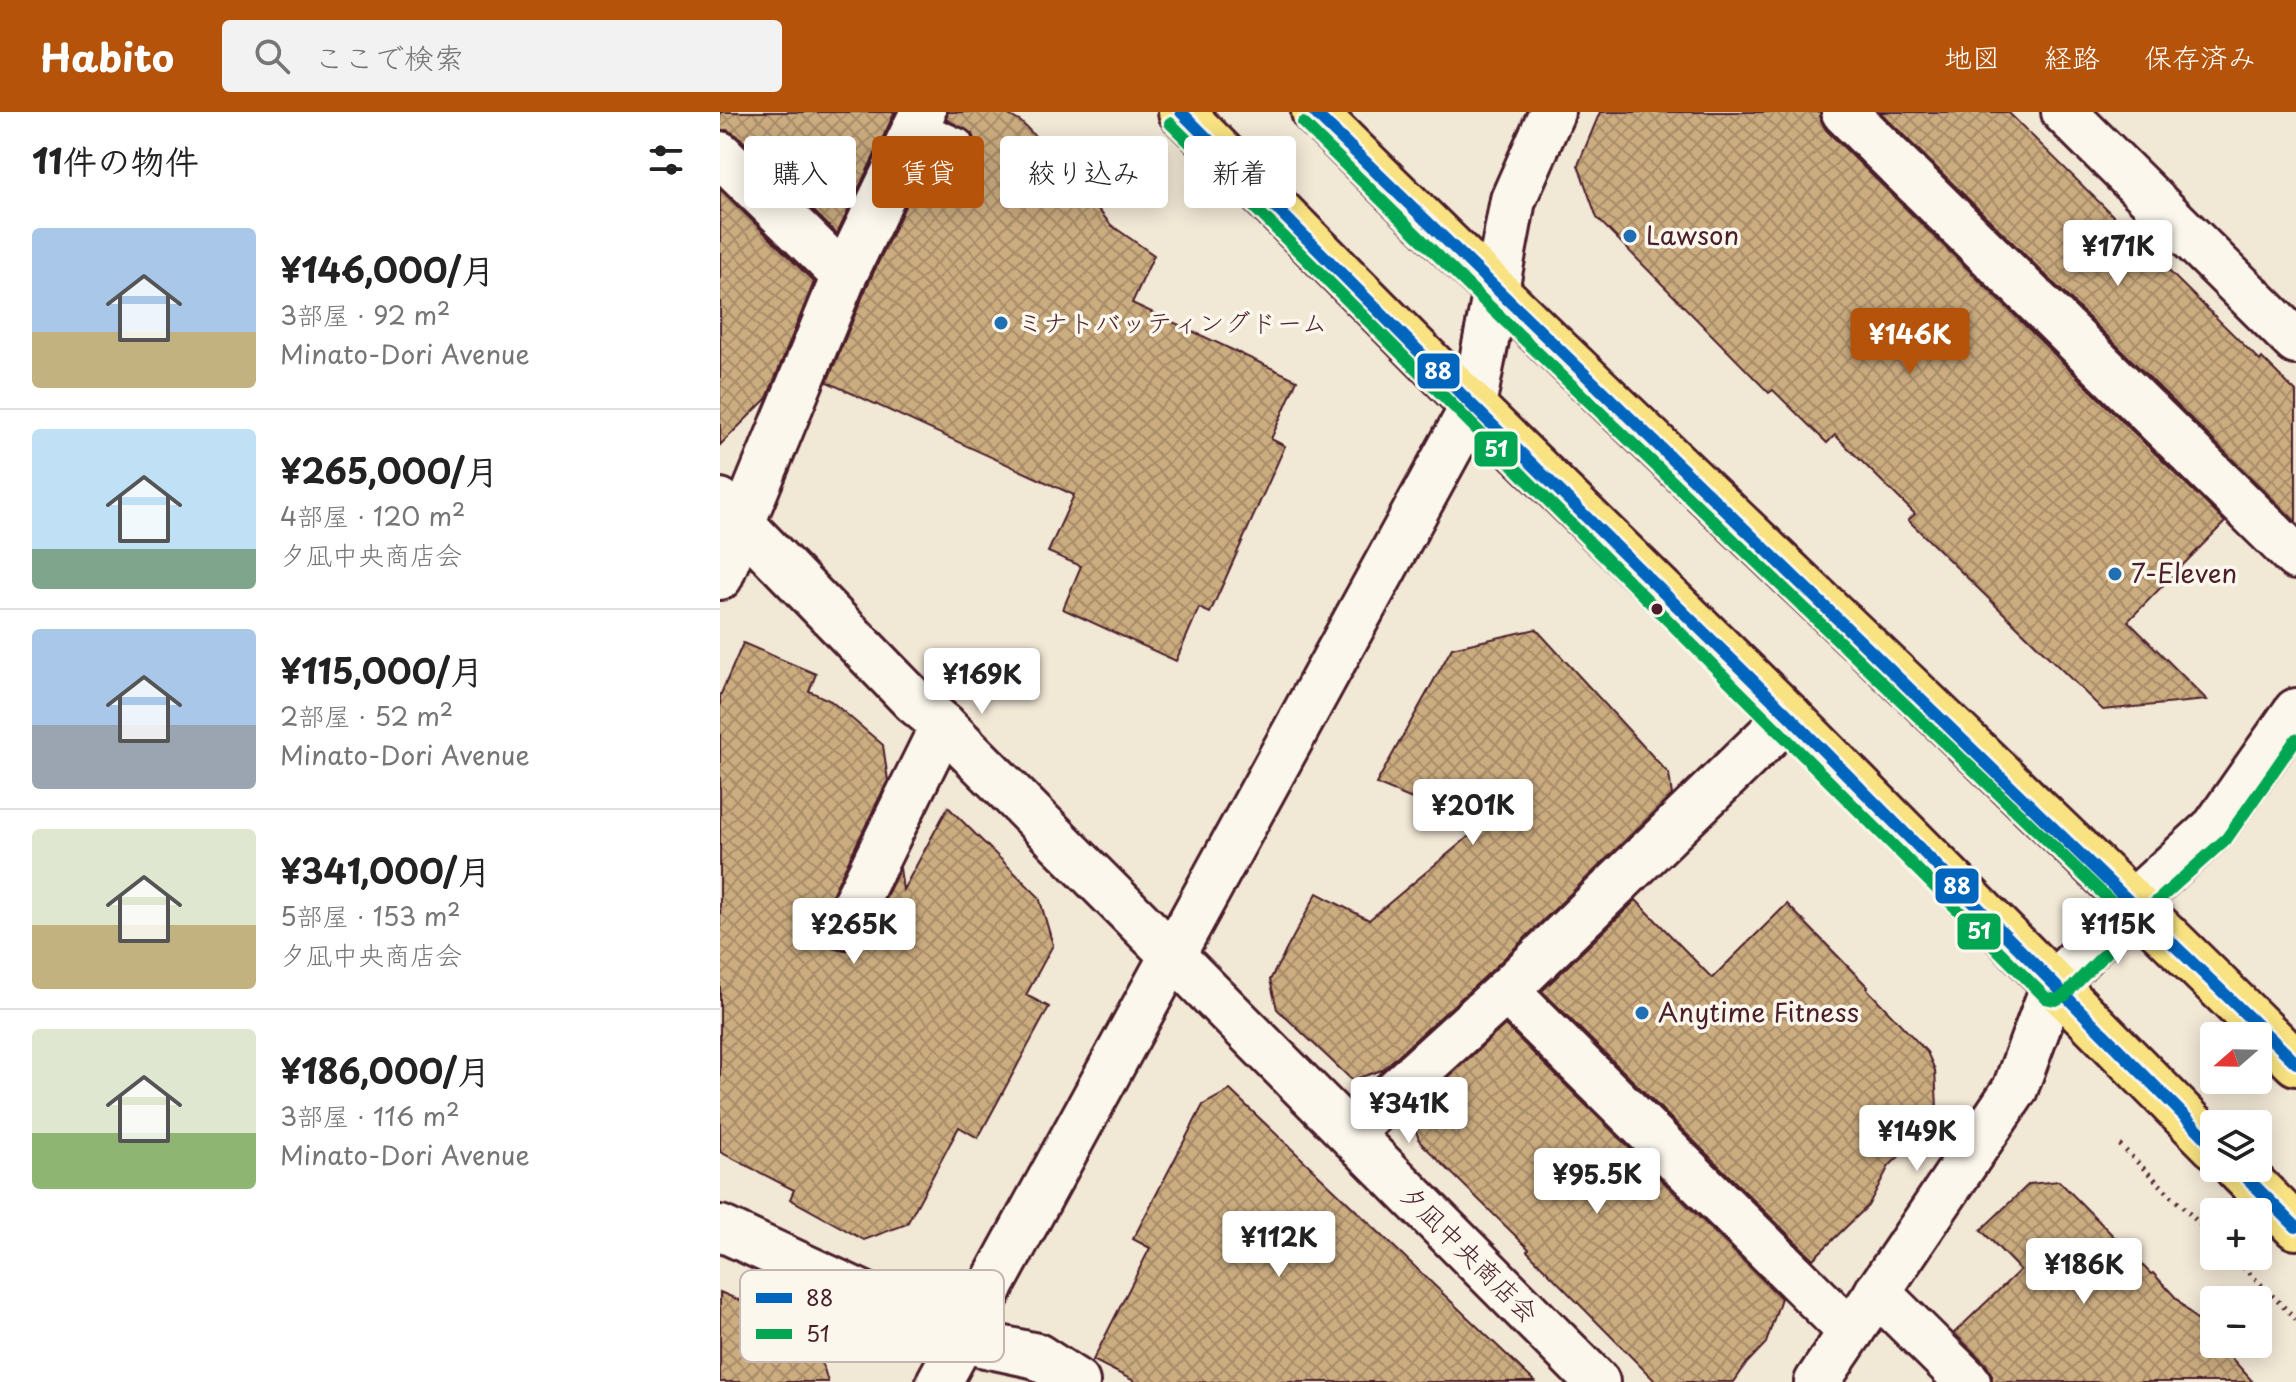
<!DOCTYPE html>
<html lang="ja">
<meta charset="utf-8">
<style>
:root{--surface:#fff;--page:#f2f2f2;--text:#222;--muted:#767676;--line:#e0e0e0;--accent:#b45309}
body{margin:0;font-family:"Playpen Sans","Klee One",sans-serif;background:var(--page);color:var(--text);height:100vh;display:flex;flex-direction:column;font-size:30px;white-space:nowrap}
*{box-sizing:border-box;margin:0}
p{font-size:26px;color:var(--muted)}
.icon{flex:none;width:44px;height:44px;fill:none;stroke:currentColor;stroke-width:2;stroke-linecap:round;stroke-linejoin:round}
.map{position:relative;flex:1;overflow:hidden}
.drawer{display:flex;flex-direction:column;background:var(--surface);width:720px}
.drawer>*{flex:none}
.banner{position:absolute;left:24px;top:24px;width:760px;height:72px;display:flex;gap:16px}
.needle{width:52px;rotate:250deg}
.buttons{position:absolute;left:1480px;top:910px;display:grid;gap:16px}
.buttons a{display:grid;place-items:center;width:72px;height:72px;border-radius:8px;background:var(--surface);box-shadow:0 4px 20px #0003;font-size:40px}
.price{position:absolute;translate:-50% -68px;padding:0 18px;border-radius:8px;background:#fff;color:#222;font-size:26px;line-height:52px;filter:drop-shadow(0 2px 4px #0008)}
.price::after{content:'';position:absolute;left:50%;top:48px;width:24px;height:18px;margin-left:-12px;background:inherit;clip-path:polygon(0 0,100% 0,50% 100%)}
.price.on{background:var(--accent);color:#fff}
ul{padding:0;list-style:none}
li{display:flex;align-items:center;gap:24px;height:200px;padding:0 32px}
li+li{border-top:2px solid var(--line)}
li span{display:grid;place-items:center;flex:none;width:224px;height:160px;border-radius:8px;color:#555}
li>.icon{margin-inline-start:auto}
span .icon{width:96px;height:96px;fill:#fffc;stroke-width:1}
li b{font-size:34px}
h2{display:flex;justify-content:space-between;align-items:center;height:96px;padding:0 32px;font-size:34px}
.tag{padding:0 28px;border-radius:8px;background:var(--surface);box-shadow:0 4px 20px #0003;font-size:28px;line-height:72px}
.tag.on{background:var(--accent);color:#fff}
header{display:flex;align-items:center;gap:48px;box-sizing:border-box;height:112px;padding:0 40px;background:var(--accent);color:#fff}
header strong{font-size:38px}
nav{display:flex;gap:44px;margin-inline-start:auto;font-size:28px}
.search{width:560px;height:72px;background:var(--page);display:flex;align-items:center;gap:20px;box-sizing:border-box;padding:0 28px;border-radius:8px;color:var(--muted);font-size:30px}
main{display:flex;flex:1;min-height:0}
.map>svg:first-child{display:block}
.building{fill:url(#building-cross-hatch);stroke:#4a1f2b;stroke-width:2}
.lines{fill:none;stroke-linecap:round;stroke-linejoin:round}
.lane-casing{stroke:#4a1f2b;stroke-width:34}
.street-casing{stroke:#4a1f2b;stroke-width:50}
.secondary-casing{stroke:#4a1f2b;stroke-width:50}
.highway-casing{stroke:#4a1f2b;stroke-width:50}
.path{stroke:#4a1f2b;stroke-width:5;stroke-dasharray:2 6;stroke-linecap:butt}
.lane{stroke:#fbf7ec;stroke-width:28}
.street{stroke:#fbf7ec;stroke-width:44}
.secondary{stroke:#fbf7ec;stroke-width:44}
.highway{stroke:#f8e281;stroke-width:44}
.bus-1-casing{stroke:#fbf7ec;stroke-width:18}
.bus-2-casing{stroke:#fbf7ec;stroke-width:18}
.bus-1{stroke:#0065bd;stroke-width:12}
.bus-2{stroke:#00a651;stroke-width:12}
.poi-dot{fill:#1f6fb2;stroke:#fbf7ec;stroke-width:3}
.bus-dot{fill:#4a1f2b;stroke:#fbf7ec;stroke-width:3}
.labels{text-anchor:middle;stroke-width:7;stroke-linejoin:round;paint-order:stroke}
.poi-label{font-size:26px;fill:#4a1f2b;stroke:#fbf7ec;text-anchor:start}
.street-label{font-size:26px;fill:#4a1f2b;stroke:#fbf7ec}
.key{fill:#fbf7ec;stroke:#c6b6b2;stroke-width:2}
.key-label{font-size:22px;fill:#4a1f2b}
.line-badge{stroke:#fbf7ec;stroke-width:3}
.badge-label{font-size:22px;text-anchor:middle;font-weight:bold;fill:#fff}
</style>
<header>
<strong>Habito</strong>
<div class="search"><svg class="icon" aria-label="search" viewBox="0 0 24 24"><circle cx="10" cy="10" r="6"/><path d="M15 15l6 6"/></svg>ここで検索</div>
<nav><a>地図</a><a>経路</a><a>保存済み</a></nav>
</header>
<main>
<section class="drawer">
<h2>11件の物件<svg class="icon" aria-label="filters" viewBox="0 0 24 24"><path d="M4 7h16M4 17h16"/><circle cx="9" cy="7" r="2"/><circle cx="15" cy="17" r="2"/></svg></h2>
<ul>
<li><span style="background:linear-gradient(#a9c7e8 65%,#c2b280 0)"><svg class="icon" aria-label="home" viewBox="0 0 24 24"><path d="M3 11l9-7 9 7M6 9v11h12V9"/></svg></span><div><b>¥146,000/月</b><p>3部屋 · 92 m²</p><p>Minato-Dori Avenue</p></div></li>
<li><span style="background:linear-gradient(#bfe0f5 75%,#7fa58c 0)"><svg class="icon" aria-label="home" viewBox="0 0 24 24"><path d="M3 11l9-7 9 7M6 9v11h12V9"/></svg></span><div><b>¥265,000/月</b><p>4部屋 · 120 m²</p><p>夕凪中央商店会</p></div></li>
<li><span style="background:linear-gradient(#a9c7e8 60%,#9aa5b1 0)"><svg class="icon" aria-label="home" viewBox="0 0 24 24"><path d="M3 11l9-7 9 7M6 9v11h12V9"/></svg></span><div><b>¥115,000/月</b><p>2部屋 · 52 m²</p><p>Minato-Dori Avenue</p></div></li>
<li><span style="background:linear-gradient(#dfe7d0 60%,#c2b280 0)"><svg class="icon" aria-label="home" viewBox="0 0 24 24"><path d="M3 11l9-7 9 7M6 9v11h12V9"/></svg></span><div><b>¥341,000/月</b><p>5部屋 · 153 m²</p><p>夕凪中央商店会</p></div></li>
<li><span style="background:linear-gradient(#dfe7d0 65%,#8fb573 0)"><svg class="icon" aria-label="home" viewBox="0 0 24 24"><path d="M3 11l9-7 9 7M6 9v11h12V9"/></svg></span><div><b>¥186,000/月</b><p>3部屋 · 116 m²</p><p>Minato-Dori Avenue</p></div></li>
</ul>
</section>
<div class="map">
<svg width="1576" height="1270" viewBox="0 0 1576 1270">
<defs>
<pattern id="building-cross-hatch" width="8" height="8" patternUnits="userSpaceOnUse" patternTransform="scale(2)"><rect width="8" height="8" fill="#ccad80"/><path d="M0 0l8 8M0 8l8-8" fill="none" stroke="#a88c69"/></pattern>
</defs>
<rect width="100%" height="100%" fill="#f2e8d6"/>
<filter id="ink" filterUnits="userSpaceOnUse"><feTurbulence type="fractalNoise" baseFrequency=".0125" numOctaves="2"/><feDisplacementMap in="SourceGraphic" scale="16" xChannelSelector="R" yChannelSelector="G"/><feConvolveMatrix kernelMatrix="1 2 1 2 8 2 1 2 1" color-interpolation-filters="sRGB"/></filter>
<g filter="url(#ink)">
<!-- building -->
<g class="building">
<polygon points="0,0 175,0 117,122 18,24 7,18 0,18"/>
<polygon points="228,0 283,0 301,10 330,39 391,113 434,143 412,191 577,268 551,327 565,334 490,501 479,496 456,549 343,497 361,454 328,440 354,383 107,270 147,174 212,38 239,48 247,45 253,38 255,30 252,22 226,7"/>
<polygon points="880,0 1100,0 1100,7 1106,18 1505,410 1408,509 1487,588 1383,598 1188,408 1195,402 1115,323 1107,331 1053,278 1049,281 877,106 858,53"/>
<polygon points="1160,0 1288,0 1540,249 1542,246 1576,280 1576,410"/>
<polygon points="0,77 94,170 47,286 0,333"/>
<polygon points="816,517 949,662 952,683 769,861 662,958 638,966 635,971 557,897 550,868 597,781 649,808 760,715 656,672 732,536"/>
<polygon points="23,531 96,562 89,579 111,589 163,633 168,668 102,803 99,816 104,828 112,836 125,839 138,834 146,825 180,756 183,778 228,695 319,785 333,833 306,883 329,895 258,1026 239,1015 187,1112 144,1128 70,1087 74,1078 0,1040 0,584"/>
<polygon points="916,788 992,866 1067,792 1148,875 1147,877 1207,940 1215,958 1217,995 1188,1024 1194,1030 1169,1054 1148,1094 1093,1147 822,879"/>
<polygon points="785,913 1061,1186 1046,1231 1027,1251 1014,1270 936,1270 807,1139 809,1137 700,1030 689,1001"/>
<polygon points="510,978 691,1151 815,1270 416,1270 373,1248 430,1136 413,1127 483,993"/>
<polygon points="1339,1069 1431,1162 1433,1161 1494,1227 1494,1232 1499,1232 1533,1270 1272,1270 1272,1263 1266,1252 1234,1221 1300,1158 1261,1118 1309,1072"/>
<polygon points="0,1180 93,1220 108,1270 0,1270"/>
</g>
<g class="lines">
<!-- lane casing -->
<g class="lane-casing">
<polyline id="lane" points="197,13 238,31"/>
</g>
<!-- street casing -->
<g class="street-casing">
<g id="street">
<polyline points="1124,0 1576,445"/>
<polyline points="1344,0 1576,230"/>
<polyline points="0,42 124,164"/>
<polyline points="776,178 793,88 832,0"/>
<polyline points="0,389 194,589 223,613 877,1270"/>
<polyline points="0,465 124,164 203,0"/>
<polyline points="124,814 223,613"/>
<polyline points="786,879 1131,1220"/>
<polyline points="630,1021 786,879 1069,604"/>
<polyline points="0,1116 242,1228 317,1244 357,1270"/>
<polyline points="1157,1180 1248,1270"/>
<polyline points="1097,1270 1295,977 1334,872"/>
</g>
</g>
<!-- secondary casing -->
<g class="secondary-casing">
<g id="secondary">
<polyline points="1334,872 1414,789 1495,715 1576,599"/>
<polyline points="219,1270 753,294 776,178"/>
</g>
</g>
<!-- highway casing -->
<g class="highway-casing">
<g id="highway">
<polyline points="461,0 753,294 1069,604 1494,1034"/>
<path d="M594,0c323,321 659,630 982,951"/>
<polyline points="1517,1056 1576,1115"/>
</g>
</g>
<!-- path -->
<g class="path">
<polyline points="1400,1033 1494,1126"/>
<polyline points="1512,1144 1576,1207"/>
</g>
<!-- lane -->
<use href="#lane" class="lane"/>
<!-- street -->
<use href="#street" class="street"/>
<!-- secondary -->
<use href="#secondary" class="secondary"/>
<!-- highway -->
<use href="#highway" class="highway"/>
<!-- bus-1 casing -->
<g class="bus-1-casing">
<g id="bus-1">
<polyline points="461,0 753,294 1069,604 1494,1034"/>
<polyline points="594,0 1576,951"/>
<polyline points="1517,1056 1576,1115"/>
</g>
</g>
<!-- bus-2 casing -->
<g class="bus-2-casing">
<g id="bus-2">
<polyline points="450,11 1326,886 1336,888 1344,884 1425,800 1507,726 1576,627"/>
<polyline points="583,11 765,190 1403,801"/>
</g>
</g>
<!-- bus-1 -->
<use href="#bus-1" class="bus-1"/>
<!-- bus-2 -->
<use href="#bus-2" class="bus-2"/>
</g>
</g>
<!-- markers -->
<g class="poi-dot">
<circle cx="910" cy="124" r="8"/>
<circle cx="281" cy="211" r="8"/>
<circle cx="1395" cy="462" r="8"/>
<circle cx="922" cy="901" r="8"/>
</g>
<circle class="bus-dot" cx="937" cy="497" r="7"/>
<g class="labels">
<!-- poi labels -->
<g class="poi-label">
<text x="926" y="133">Lawson</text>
<text x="297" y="220">ミナトバッティングドーム</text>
<text x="1411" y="471">7-Eleven</text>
<text x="938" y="910">Anytime Fitness</text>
</g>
<!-- street labels -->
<g class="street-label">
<text transform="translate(749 1142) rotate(45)" y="9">夕凪中央商店会</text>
</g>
</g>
<!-- legend -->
<rect x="20" y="1158" width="264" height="92" rx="12" class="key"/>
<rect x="36" y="1181" width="36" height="10" fill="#0065bd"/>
<rect x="36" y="1217" width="36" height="10" fill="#00a651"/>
<g class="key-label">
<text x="86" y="1194">88</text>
<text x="86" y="1230">51</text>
</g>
<g class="line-badge">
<rect x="696" y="240" width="45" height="38" rx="8" fill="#0065bd"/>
<rect x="753" y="318" width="46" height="38" rx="8" fill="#00a651"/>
<rect x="1214" y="755" width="46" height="38" rx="8" fill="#0065bd"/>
<rect x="1236" y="800" width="46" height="39" rx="8" fill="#00a651"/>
</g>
<g class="badge-label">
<text x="718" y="267">88</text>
<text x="776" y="345">51</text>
<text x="1237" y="782">88</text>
<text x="1259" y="827">51</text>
</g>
</svg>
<div class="buttons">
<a><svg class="needle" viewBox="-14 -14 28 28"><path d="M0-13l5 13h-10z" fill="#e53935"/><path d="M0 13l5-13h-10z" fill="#767676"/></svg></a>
<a><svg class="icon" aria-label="layers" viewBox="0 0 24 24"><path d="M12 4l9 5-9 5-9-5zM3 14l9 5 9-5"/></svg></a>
<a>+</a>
<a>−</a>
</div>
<b class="price" style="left:1398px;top:176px">¥171K</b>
<b class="price on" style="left:1190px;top:264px">¥146K</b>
<b class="price" style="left:262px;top:604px">¥169K</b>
<b class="price" style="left:753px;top:735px">¥201K</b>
<b class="price" style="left:134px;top:854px">¥265K</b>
<b class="price" style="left:1398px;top:854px">¥115K</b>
<b class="price" style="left:689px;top:1033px">¥341K</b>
<b class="price" style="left:1197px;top:1061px">¥149K</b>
<b class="price" style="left:877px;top:1104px">¥95.5K</b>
<b class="price" style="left:559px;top:1167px">¥112K</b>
<b class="price" style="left:1364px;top:1194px">¥186K</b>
<div class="banner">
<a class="tag">購入</a>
<a class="tag on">賃貸</a>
<a class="tag">絞り込み</a>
<a class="tag">新着</a>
</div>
</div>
</main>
